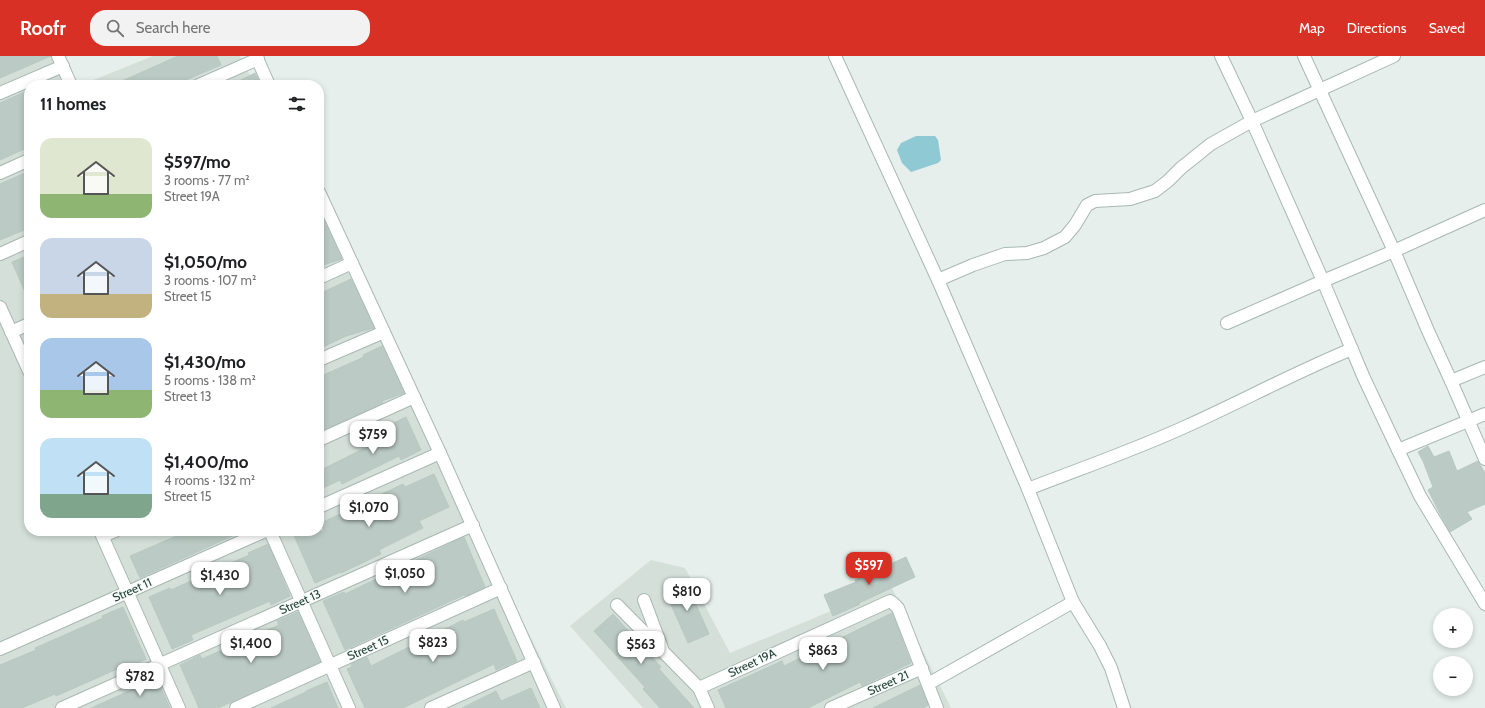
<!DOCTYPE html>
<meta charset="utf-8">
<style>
:root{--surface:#fff;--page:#f2f2f2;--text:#202124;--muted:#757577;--accent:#d93025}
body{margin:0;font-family:Cabin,sans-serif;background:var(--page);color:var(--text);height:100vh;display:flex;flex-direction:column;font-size:15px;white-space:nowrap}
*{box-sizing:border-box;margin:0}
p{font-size:13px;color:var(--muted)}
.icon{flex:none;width:22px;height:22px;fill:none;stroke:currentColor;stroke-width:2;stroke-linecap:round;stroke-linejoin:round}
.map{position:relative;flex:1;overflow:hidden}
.panel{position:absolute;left:24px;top:24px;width:300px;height:456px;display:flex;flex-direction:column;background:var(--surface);border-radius:16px;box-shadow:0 2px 6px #0003}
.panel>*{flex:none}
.tools{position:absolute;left:1433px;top:552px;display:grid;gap:8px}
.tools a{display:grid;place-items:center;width:40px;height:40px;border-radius:50%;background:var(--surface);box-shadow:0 2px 6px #0003;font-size:20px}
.price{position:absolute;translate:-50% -34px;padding:0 9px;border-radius:8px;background:#fff;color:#222;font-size:13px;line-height:26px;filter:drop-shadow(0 1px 2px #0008)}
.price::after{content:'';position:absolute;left:50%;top:24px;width:12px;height:9px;margin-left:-6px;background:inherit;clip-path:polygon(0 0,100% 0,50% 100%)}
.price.selected{background:var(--accent);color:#fff}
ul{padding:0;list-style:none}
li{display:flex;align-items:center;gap:12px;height:100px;padding:0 16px}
li span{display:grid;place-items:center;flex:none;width:112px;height:80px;border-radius:12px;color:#555}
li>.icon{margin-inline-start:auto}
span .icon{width:48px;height:48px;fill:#fffc;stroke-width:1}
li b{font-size:17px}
h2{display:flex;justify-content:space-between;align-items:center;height:48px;padding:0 16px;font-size:17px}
header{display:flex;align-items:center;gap:24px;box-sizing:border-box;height:56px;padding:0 20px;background:var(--accent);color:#fff}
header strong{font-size:19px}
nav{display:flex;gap:22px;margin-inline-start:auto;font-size:14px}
.search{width:280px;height:36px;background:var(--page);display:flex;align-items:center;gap:10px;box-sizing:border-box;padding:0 14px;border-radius:16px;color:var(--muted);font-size:15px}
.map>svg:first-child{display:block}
.built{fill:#d4dfda}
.water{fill:#8ec9d4}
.building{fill:#bbcac4;stroke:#b8c9c2}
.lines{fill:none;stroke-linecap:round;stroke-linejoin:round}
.minor-casing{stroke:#a8b8b2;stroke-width:14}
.minor{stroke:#fff;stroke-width:12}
.labels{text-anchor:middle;stroke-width:3;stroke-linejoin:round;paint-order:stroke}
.street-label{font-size:12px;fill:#24423a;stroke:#f7fbf9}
</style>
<header>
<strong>Roofr</strong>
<div class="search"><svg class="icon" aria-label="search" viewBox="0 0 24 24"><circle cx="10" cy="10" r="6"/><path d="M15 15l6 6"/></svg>Search here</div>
<nav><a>Map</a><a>Directions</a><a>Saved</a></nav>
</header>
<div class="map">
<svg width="1485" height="652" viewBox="0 0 1485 652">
<rect width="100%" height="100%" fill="#e6efeb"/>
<!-- built -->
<g class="built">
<polygon points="0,0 58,0 71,29 29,29 29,475 319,475 319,158 566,652 0,652"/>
<polygon points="153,0 240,0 255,29 81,29"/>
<polygon points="651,504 685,512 730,597 891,530 951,652 643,652 570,570"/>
</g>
<!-- water -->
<polygon class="water" points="916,80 935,80 938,84 941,104 938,107 911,116 902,107 897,94 901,87"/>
<!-- building -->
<g class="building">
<polygon points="0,0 51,0 0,22"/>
<polygon points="178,0 217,0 221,9 174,29 113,29"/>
<polygon points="255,17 261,29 231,29"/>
<polygon points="29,34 29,91 0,104 0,47"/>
<polygon points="29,115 29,172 0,184 0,128"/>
<polygon points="319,154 342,203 323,209 322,207 319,208"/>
<polygon points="29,199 29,245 12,206"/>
<polygon points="351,223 374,272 346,280 319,293 319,238"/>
<polygon points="382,290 404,337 382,345 383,347 323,374 319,364 319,321 364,301 363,299"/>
<polygon points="406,361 421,394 401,404 399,400 342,428 340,424 319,434 319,415 389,380 385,371"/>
<polygon points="1428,390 1434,401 1449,395 1457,415 1478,405 1485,417 1485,448 1467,456 1472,463 1450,476 1440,458 1428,434 1433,431 1423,405 1418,396"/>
<polygon points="434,418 449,451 419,465 423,472 379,494 381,498 341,517 341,516 315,527 292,475 324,475 321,467 403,428 405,431"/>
<polygon points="188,475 243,475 140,522 130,500"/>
<polygon points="464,481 485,531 465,540 464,539 345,594 323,545 344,536 345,538"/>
<polygon points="268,488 290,540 271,549 270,545 191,579 193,584 172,593 149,541 170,532 171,534 249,499 248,497"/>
<polygon points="906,501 915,521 859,547 860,548 833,560 824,539 856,526 855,524"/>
<polygon points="686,526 709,578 688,587 665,535"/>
<polygon points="123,551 146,603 125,612 124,610 56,640 55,638 22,652 0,652 0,609 36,594 35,592 103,562 102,560"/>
<polygon points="494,553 517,605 496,614 494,608 403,652 365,652 347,613 352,611 351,608 367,601 371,610 463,564 464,566"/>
<polygon points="298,556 320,606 218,652 199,652 180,609 200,599 202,603 279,569 277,565"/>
<polygon points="892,557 911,607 862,630 860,626 808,652 726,652 718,634 782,605 784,610"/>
<polygon points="613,558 661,611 659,613 694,652 660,652 643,633 645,631 594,575"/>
<polygon points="155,619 170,652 91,652 136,632 134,628"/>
<polygon points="327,626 338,652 271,652 306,636 306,635"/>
<polygon points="920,629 928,649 923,652 873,652"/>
<polygon points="531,632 540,652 462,652 496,635 501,645"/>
</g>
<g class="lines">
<!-- minor casing -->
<g class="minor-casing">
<g id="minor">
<polyline points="58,0 71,29"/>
<polyline points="256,0 269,29"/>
<polyline points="835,0 938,224 1028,433 1073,546 1100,590 1111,612 1124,652"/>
<polyline points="1221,0 1252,65 1323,225 1364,322 1398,394 1420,440 1485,548"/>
<polyline points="1304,0 1394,195 1429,277 1451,325 1485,403"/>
<polyline points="199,29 258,3"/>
<polyline points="0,37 63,10"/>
<polyline points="0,117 29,104"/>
<polyline points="319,136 440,397 554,652"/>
<polyline points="0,198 29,185"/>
<polyline points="319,222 352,207"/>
<polyline points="938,224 973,209 1005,198 1027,197 1044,192 1065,181 1075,169 1087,149 1095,145 1130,143 1155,135 1168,125 1181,112 1211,88 1252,65 1394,0"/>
<polyline points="0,251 29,315"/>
<polyline points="1227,267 1323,225 1394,195 1485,154"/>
<polyline points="11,276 29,268"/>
<polyline points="319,304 384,276"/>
<polyline points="1451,325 1485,311"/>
<polyline points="319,384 414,341"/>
<polyline points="1398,394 1485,358"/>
<path d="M1028,433c54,-21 109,-40 161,-64 55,-25 107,-53 163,-76"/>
<polyline points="319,451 440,397"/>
<polyline points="100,475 179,652"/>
<polyline points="270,475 349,652"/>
<polyline points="103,480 115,475"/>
<polyline points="644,544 662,592"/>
<polyline points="617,549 699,632 708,652"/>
<polyline points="0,593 265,475"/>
<polyline points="928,628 1073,546"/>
<polyline points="699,632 890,545 893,547 898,552 937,652"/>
<polyline points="62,652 473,469"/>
<polyline points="236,652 501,532"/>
<polyline points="431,652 534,606"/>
<polyline points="831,652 922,612"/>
</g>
</g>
<!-- minor -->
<use href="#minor" class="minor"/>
</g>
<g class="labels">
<!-- street labels -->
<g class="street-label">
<text transform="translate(132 534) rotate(-24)" y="4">Street 11</text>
<text transform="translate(300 546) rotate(-24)" y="4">Street 13</text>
<text transform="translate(368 592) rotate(-24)" y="4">Street 15</text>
<text transform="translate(752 607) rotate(-25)" y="4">Street 19A</text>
<text transform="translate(888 627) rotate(-24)" y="4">Street 21</text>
</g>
</g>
</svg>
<div class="tools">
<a>+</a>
<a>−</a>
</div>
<b class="price" style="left:373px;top:399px">$759</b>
<b class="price" style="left:369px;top:472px">$1,070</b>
<b class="price selected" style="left:869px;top:530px">$597</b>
<b class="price" style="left:405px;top:538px">$1,050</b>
<b class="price" style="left:220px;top:540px">$1,430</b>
<b class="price" style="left:687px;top:556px">$810</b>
<b class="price" style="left:433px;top:607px">$823</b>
<b class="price" style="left:251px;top:608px">$1,400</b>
<b class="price" style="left:641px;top:609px">$563</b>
<b class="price" style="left:823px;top:615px">$863</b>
<b class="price" style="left:140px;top:641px">$782</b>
<section class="panel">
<h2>11 homes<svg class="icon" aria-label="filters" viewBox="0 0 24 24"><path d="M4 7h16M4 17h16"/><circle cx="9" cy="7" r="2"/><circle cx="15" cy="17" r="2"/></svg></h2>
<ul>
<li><span style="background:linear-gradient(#dfe7d0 70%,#8fb573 0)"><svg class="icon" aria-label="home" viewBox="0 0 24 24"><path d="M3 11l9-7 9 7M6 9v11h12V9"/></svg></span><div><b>$597/mo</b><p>3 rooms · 77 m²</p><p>Street 19A</p></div></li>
<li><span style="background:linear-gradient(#c9d6e8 70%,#c2b280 0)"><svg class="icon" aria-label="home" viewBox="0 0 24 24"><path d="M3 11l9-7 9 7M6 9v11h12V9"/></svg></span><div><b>$1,050/mo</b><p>3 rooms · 107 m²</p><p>Street 15</p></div></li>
<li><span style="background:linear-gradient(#a9c7e8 65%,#8fb573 0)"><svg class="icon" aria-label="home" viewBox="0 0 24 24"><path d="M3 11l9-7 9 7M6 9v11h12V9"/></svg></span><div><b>$1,430/mo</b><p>5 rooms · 138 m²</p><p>Street 13</p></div></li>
<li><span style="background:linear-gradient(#bfe0f5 70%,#7fa58c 0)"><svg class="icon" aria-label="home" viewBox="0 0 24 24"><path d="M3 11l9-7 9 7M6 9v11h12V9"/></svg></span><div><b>$1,400/mo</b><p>4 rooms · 132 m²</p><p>Street 15</p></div></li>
</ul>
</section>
</div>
